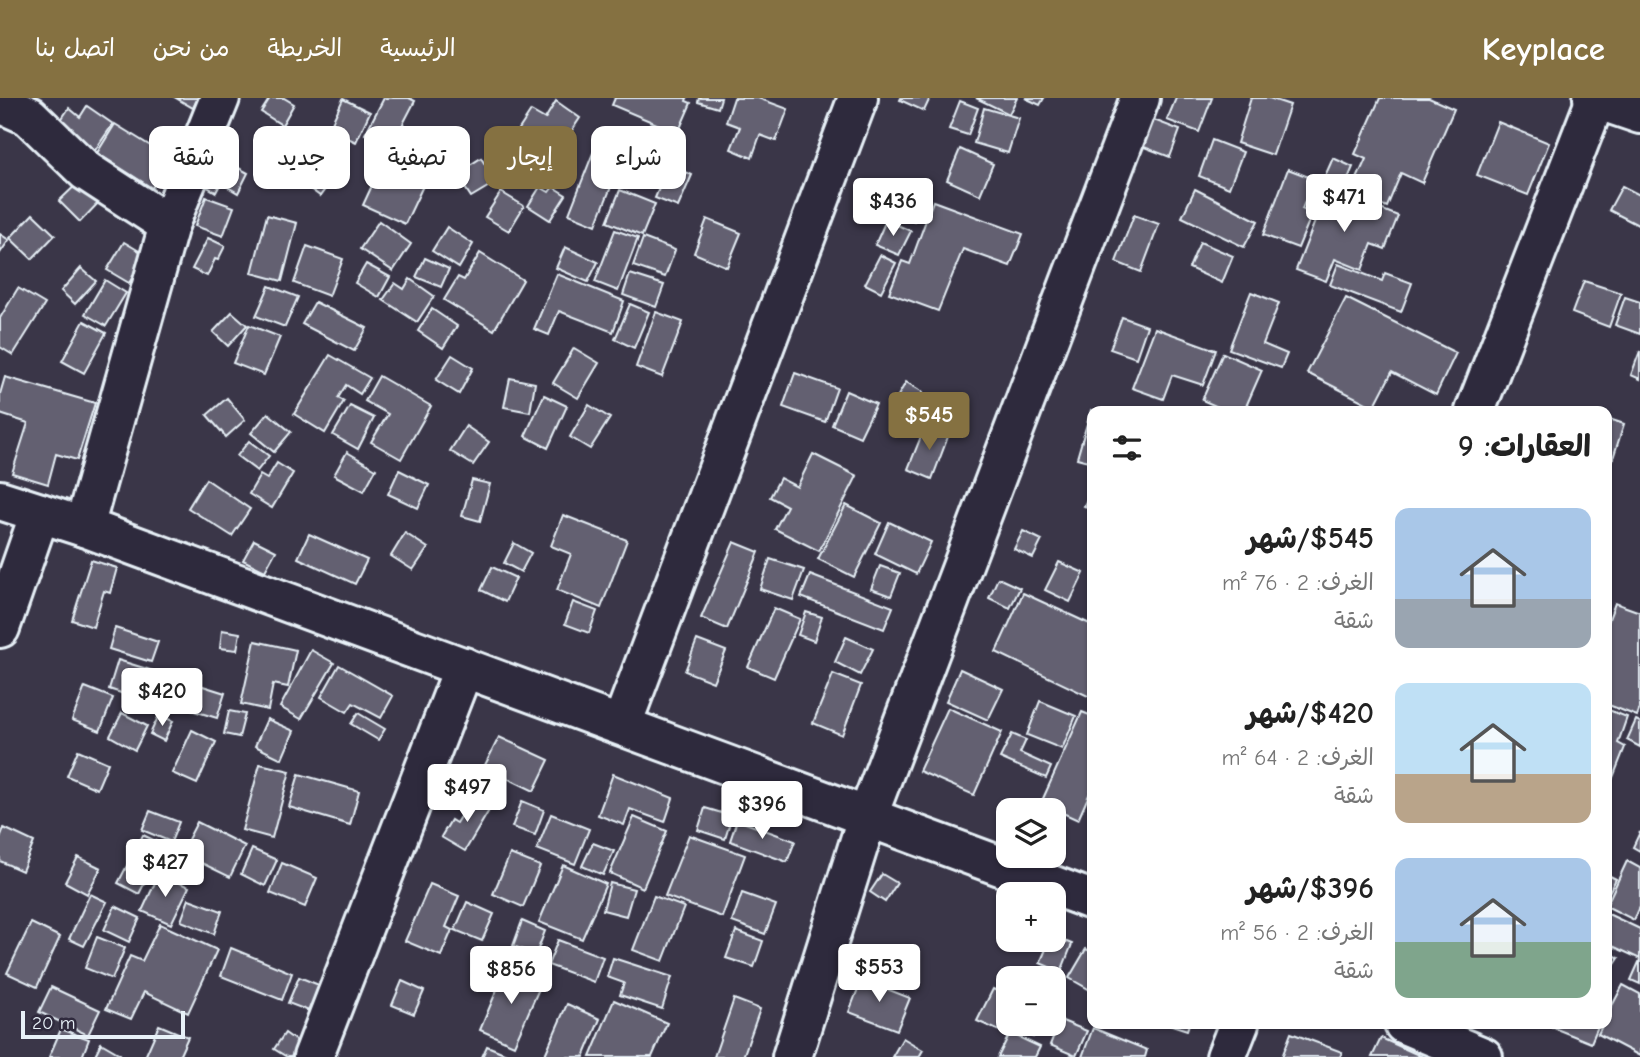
<!DOCTYPE html>
<html lang="ar">
<meta charset="utf-8">
<style>
:root{--surface:#fff;--page:#f6f6f6;--text:#222;--muted:#767676;--accent:#857141}
body{margin:0;font-family:"Comic Neue","Playpen Sans Arabic",sans-serif;background:var(--page);color:var(--text);direction:rtl;height:100vh;display:flex;flex-direction:column;font-size:26px;white-space:nowrap}
*{box-sizing:border-box;margin:0}
p{font-size:23px;color:var(--muted)}
.icon{flex:none;width:38px;height:38px;fill:none;stroke:currentColor;stroke-width:2;stroke-linecap:round;stroke-linejoin:round}
.map{position:relative;flex:1;overflow:hidden;direction:ltr}
.side{position:absolute;left:1087px;top:308px;width:525px;height:623px;display:flex;flex-direction:column;background:var(--surface);border-radius:14px;box-shadow:0 2px 5px #0004;direction:rtl}
.side>*{flex:none}
.guide{position:absolute;left:21px;top:28px;width:665px;height:63px;direction:rtl;display:flex;gap:14px}
.tools{position:absolute;left:996px;top:700px;display:grid;gap:14px}
.tools a{display:grid;place-items:center;width:70px;height:70px;border-radius:14px;background:var(--surface);box-shadow:0 2px 5px #0004;font-size:35px}
.scale{position:absolute;left:21px;bottom:18px;width:164px;box-sizing:border-box;padding-left:7px;border:4px solid #e8f1f8;border-top:0;font-size:19px;line-height:24px;white-space:nowrap;color:#e8f1f8;-webkit-text-stroke:5px #2f2a3d;paint-order:stroke}
.price{position:absolute;translate:-50% -60px;padding:0 16px;border-radius:7px;background:#fff;color:#222;font-size:23px;line-height:46px;filter:drop-shadow(0 2px 4px #0008)}
.price::after{content:'';position:absolute;left:50%;top:42px;width:21px;height:16px;margin-left:-10px;background:inherit;clip-path:polygon(0 0,100% 0,50% 100%)}
.price.on{background:var(--accent);color:#fff}
ul{padding:0;list-style:none}
li{display:flex;align-items:center;gap:21px;height:175px;padding:0 21px}
li span{display:grid;place-items:center;flex:none;width:196px;height:140px;border-radius:14px;color:#555}
li>.icon{margin-inline-start:auto}
span .icon{width:84px;height:84px;fill:#fffc;stroke-width:1}
li b{font-size:30px}
h2{display:flex;justify-content:space-between;align-items:center;height:84px;padding:0 21px;font-size:30px}
.chip{padding:0 24px;border-radius:14px;background:var(--surface);box-shadow:0 2px 5px #0004;font-size:24px;line-height:63px}
.chip.on{background:var(--accent);color:#fff}
header{display:flex;align-items:center;gap:42px;box-sizing:border-box;height:98px;padding:0 35px;background:var(--accent);color:#fff}
header strong{font-size:33px}
nav{display:flex;gap:38px;margin-inline-start:auto;font-size:24px}
.map>svg:first-child{display:block}
.building{fill:#636171;stroke:#e8f1f8;stroke-width:2}
.lines{fill:none;stroke-linecap:round;stroke-linejoin:round}
.minor-casing{stroke:#e8f1f8;stroke-width:44}
.minor{stroke:#2f2a3d;stroke-width:38}
</style>
<header>
<strong>Keyplace</strong>
<nav><a>الرئيسية</a><a>الخريطة</a><a>من نحن</a><a>اتصل بنا</a></nav>
</header>
<div class="map">
<svg width="1640" height="959" viewBox="0 0 1640 959">
<rect width="100%" height="100%" fill="#3a3648"/>
<filter id="ink" filterUnits="userSpaceOnUse"><feTurbulence type="fractalNoise" baseFrequency=".0143" numOctaves="2"/><feDisplacementMap in="SourceGraphic" scale="14" xChannelSelector="R" yChannelSelector="G"/><feConvolveMatrix kernelMatrix="1 2 1 2 8 2 1 2 1" color-interpolation-filters="sRGB"/></filter>
<g filter="url(#ink)">
<!-- building -->
<g class="building">
<polygon points="176,0 198,0 193,10"/>
<polygon points="270,0 284,0 294,6 282,27 261,14"/>
<polygon points="384,0 409,0 415,3 391,49 365,36"/>
<polygon points="615,0 687,0 686,3 691,5 678,35 612,7"/>
<polygon points="699,0 721,0 718,10 698,4"/>
<polygon points="734,0 758,0 788,11 776,43 760,37 752,60 731,51 740,29 726,24"/>
<polygon points="901,0 930,0 924,13 900,2"/>
<polygon points="976,0 1017,0 1009,16"/>
<polygon points="1025,0 1044,0 1040,7"/>
<polygon points="1176,0 1212,0 1199,34 1167,22"/>
<polygon points="1251,0 1269,0 1290,7 1273,57 1237,45"/>
<polygon points="1380,0 1429,0 1454,11 1422,85 1401,75 1387,109 1351,94 1366,61 1355,56"/>
<polygon points="343,1 370,14 356,44 329,31"/>
<polygon points="556,3 580,20 543,76 506,51 531,13 545,21"/>
<polygon points="960,3 978,10 968,37 949,31"/>
<polygon points="87,8 113,26 91,58 54,32 69,10 80,19"/>
<polygon points="984,10 1019,20 1008,55 974,45"/>
<polygon points="1146,19 1180,32 1170,59 1136,46"/>
<polygon points="1498,24 1549,45 1528,97 1477,77"/>
<polygon points="115,26 170,60 152,90 97,55"/>
<polygon points="402,32 431,44 424,61 394,49"/>
<polygon points="1212,42 1243,54 1229,90 1199,78"/>
<polygon points="302,48 338,74 320,98 284,72"/>
<polygon points="960,51 993,66 980,97 947,82"/>
<polygon points="388,53 430,73 405,126 363,107"/>
<polygon points="593,55 620,66 596,127 569,116"/>
<polygon points="220,60 248,75 238,95 221,85 216,94 206,88"/>
<polygon points="481,60 496,84 471,99 456,76"/>
<polygon points="1333,60 1353,69 1345,88 1325,78"/>
<polygon points="669,66 692,77 678,109 655,100"/>
<polygon points="1288,71 1314,81 1302,111 1312,116 1298,150 1263,137"/>
<polygon points="82,81 102,101 80,124 59,103"/>
<polygon points="903,85 927,96 914,123 890,111"/>
<polygon points="1622,88 1640,97 1640,128 1609,112"/>
<polygon points="540,89 549,94 553,89 566,97 550,122 528,108"/>
<polygon points="1328,90 1398,118 1385,151 1372,146 1362,172 1335,161 1326,183 1296,172"/>
<polygon points="1195,91 1258,123 1244,149 1182,119"/>
<polygon points="620,92 655,106 642,138 607,124"/>
<polygon points="501,94 524,108 509,133 485,119"/>
<polygon points="206,99 234,109 223,138 195,128"/>
<polygon points="933,103 1023,136 1010,168 963,151 938,213 889,195 902,163 910,166"/>
<polygon points="33,116 55,137 32,161 10,140"/>
<polygon points="267,117 297,125 282,183 252,175"/>
<polygon points="1134,117 1159,126 1141,174 1116,164"/>
<polygon points="707,121 741,135 727,169 694,155"/>
<polygon points="886,122 911,133 899,157 875,147"/>
<polygon points="379,123 411,146 393,173 360,151"/>
<polygon points="447,129 473,146 459,170 432,153"/>
<polygon points="615,132 638,140 618,193 595,184"/>
<polygon points="0,136 9,142 0,155"/>
<polygon points="208,140 225,148 218,162 215,161 207,178 192,171"/>
<polygon points="643,140 675,152 665,179 633,168"/>
<polygon points="124,144 146,157 129,185 107,172"/>
<polygon points="1200,144 1233,158 1222,185 1189,170"/>
<polygon points="307,148 343,161 329,198 294,185"/>
<polygon points="565,149 598,164 588,184 556,170"/>
<polygon points="480,155 523,182 494,232 444,202 458,179 464,182"/>
<polygon points="880,157 896,165 881,194 865,186"/>
<polygon points="425,160 449,171 441,189 416,179"/>
<polygon points="366,166 390,179 379,199 355,185"/>
<polygon points="1338,166 1382,183 1385,175 1412,185 1401,214 1330,187"/>
<polygon points="81,170 96,183 75,206 61,193"/>
<polygon points="557,176 624,203 613,234 559,213 549,237 534,231"/>
<polygon points="630,176 664,187 656,209 623,197"/>
<polygon points="410,181 434,198 417,224 383,202 395,185 404,191"/>
<polygon points="105,182 126,195 106,228 85,216"/>
<polygon points="1584,183 1621,195 1609,229 1572,215"/>
<polygon points="269,188 298,199 285,229 256,218"/>
<polygon points="18,190 45,206 13,257 0,249 0,220"/>
<polygon points="1251,194 1279,205 1263,246 1287,256 1281,270 1229,251"/>
<polygon points="1625,199 1640,204 1640,236 1615,227"/>
<polygon points="1346,200 1456,255 1436,297 1392,274 1374,309 1307,275"/>
<polygon points="315,204 367,230 354,253 302,226"/>
<polygon points="630,206 649,214 634,250 615,241"/>
<polygon points="432,211 457,228 443,250 418,233"/>
<polygon points="232,214 247,227 228,248 213,234"/>
<polygon points="656,214 683,224 662,279 636,269"/>
<polygon points="1122,219 1147,228 1136,260 1110,251"/>
<polygon points="84,223 106,235 84,275 62,263"/>
<polygon points="249,227 280,239 264,277 233,265"/>
<polygon points="1155,230 1216,252 1203,287 1172,277 1163,301 1132,290"/>
<polygon points="574,250 599,265 578,300 553,285"/>
<polygon points="1640,253 1640,281 1631,277"/>
<polygon points="1223,255 1262,272 1244,313 1227,313 1202,302"/>
<polygon points="330,257 370,280 360,296 346,287 338,300 344,303 325,335 294,316"/>
<polygon points="452,257 473,270 459,296 436,282"/>
<polygon points="795,275 837,290 825,324 783,309"/>
<polygon points="379,278 431,308 401,361 371,344 388,316 365,303"/>
<polygon points="5,279 95,305 77,362 56,356 48,386 12,375 28,325 0,316 0,296"/>
<polygon points="510,280 535,285 530,314 504,309"/>
<polygon points="906,284 923,294 912,313 895,303"/>
<polygon points="846,293 876,306 860,339 832,327"/>
<polygon points="544,297 567,308 548,350 525,338"/>
<polygon points="227,300 245,322 226,339 207,317"/>
<polygon points="589,307 610,320 590,351 570,339"/>
<polygon points="350,308 374,320 358,351 333,337"/>
<polygon points="1091,312 1095,313 1092,313 1092,364 1077,360"/>
<polygon points="268,315 291,334 274,354 251,335"/>
<polygon points="1606,320 1624,326 1607,379 1606,378"/>
<polygon points="926,326 949,336 932,381 908,371"/>
<polygon points="466,328 489,344 473,367 450,353"/>
<polygon points="249,343 269,358 257,373 237,358"/>
<polygon points="347,354 376,371 364,393 334,377"/>
<polygon points="813,356 857,378 819,453 775,431 787,408 770,399 780,380 797,389"/>
<polygon points="277,365 293,375 272,410 249,396 260,377 267,381"/>
<polygon points="399,372 429,387 418,410 388,396"/>
<polygon points="206,381 250,411 232,438 188,410"/>
<polygon points="472,382 490,386 480,423 462,418"/>
<polygon points="1092,390 1092,411 1084,408"/>
<polygon points="846,407 881,425 854,479 818,461"/>
<polygon points="563,417 627,442 601,510 557,492 571,456 551,448"/>
<polygon points="889,424 931,444 916,476 875,456"/>
<polygon points="1023,433 1042,442 1033,460 1014,451"/>
<polygon points="405,435 428,450 413,472 391,458"/>
<polygon points="309,436 367,462 355,486 298,460"/>
<polygon points="254,442 276,453 265,473 243,462"/>
<polygon points="734,444 759,454 727,531 701,520"/>
<polygon points="514,445 531,455 521,474 504,465"/>
<polygon points="770,461 804,472 793,502 760,491"/>
<polygon points="91,462 117,470 110,495 104,493 93,529 72,522"/>
<polygon points="1059,464 1084,475 1070,504 1045,492"/>
<polygon points="880,468 900,475 891,498 871,491"/>
<polygon points="492,469 516,480 505,504 481,492"/>
<polygon points="810,477 893,509 884,531 801,499"/>
<polygon points="998,480 1020,490 1010,510 989,500"/>
<polygon points="1023,495 1092,527 1092,600 996,554"/>
<polygon points="573,504 597,513 589,535 565,526"/>
<polygon points="1615,505 1640,514 1640,610 1637,618 1606,606 1606,529"/>
<polygon points="774,510 800,521 774,580 748,569"/>
<polygon points="806,514 822,519 814,543 798,537"/>
<polygon points="115,530 158,544 151,564 109,551"/>
<polygon points="222,532 240,535 237,552 220,550"/>
<polygon points="846,539 873,551 860,577 835,564"/>
<polygon points="697,542 726,553 713,584 685,573"/>
<polygon points="255,543 296,552 288,589 273,586 268,612 241,606"/>
<polygon points="311,552 334,565 301,621 280,609"/>
<polygon points="118,562 179,581 170,611 109,591"/>
<polygon points="339,567 393,598 381,620 353,605 347,614 321,599"/>
<polygon points="960,571 1003,591 988,622 946,603"/>
<polygon points="833,576 861,587 842,637 813,625"/>
<polygon points="187,583 225,595 217,620 181,609"/>
<polygon points="85,589 113,600 100,633 72,622"/>
<polygon points="1040,603 1076,618 1062,651 1027,637"/>
<polygon points="948,610 1002,634 974,697 919,673"/>
<polygon points="1606,611 1627,619 1618,645 1625,649 1610,687 1606,686"/>
<polygon points="229,613 245,616 239,639 224,636"/>
<polygon points="1082,614 1092,618 1092,690 1078,722 1041,705"/>
<polygon points="122,615 147,628 135,652 110,638"/>
<polygon points="358,615 385,631 378,642 351,626"/>
<polygon points="159,617 173,623 164,643 150,636"/>
<polygon points="267,621 294,633 282,661 255,648"/>
<polygon points="1636,622 1640,624 1640,649 1627,642"/>
<polygon points="192,632 216,644 197,686 172,675"/>
<polygon points="1012,636 1026,642 1020,655 1051,669 1046,680 1000,660"/>
<polygon points="499,639 549,662 534,693 484,669"/>
<polygon points="78,652 108,665 97,691 67,678"/>
<polygon points="260,666 290,673 272,740 242,732"/>
<polygon points="299,676 359,693 350,727 289,709"/>
<polygon points="613,676 673,700 665,724 630,711 624,727 598,717"/>
<polygon points="473,698 491,709 465,753 441,739 451,722 456,725"/>
<polygon points="522,703 544,712 535,737 512,729"/>
<polygon points="705,710 732,718 725,741 698,732"/>
<polygon points="150,713 179,724 171,744 142,732"/>
<polygon points="551,716 589,731 575,766 537,751"/>
<polygon points="634,719 667,733 643,790 610,775"/>
<polygon points="737,722 795,743 787,764 730,743"/>
<polygon points="197,724 245,748 230,779 181,755"/>
<polygon points="4,730 34,744 22,773 0,763 0,740"/>
<polygon points="1640,734 1640,753 1633,749"/>
<polygon points="143,737 164,747 139,796 118,785"/>
<polygon points="689,737 745,757 722,819 665,798"/>
<polygon points="593,745 614,753 603,777 582,768"/>
<polygon points="252,751 277,762 265,788 241,776"/>
<polygon points="510,756 540,768 523,809 493,796"/>
<polygon points="78,759 101,770 87,796 65,784"/>
<polygon points="1627,763 1640,770 1640,809 1634,822 1606,808"/>
<polygon points="282,765 317,780 305,809 270,795"/>
<polygon points="563,767 606,786 582,841 539,824"/>
<polygon points="159,776 189,789 171,826 142,813"/>
<polygon points="882,776 897,785 885,804 870,794"/>
<polygon points="1606,776 1616,781 1606,800"/>
<polygon points="610,785 634,791 626,818 603,812"/>
<polygon points="430,786 459,798 446,829 452,832 441,858 405,843"/>
<polygon points="742,795 776,807 765,836 732,824"/>
<polygon points="90,796 107,804 84,848 69,841"/>
<polygon points="654,798 684,809 663,863 633,852"/>
<polygon points="189,801 222,813 214,836 181,823"/>
<polygon points="467,804 494,816 482,843 455,832"/>
<polygon points="115,808 140,820 129,844 104,832"/>
<polygon points="1606,815 1640,831 1640,861 1606,845"/>
<polygon points="522,823 545,833 536,856 513,848"/>
<polygon points="31,825 60,839 37,889 7,875"/>
<polygon points="160,826 217,852 188,915 144,894 131,921 106,911 130,858 142,863"/>
<polygon points="736,833 763,843 754,869 726,860"/>
<polygon points="97,839 125,850 112,881 85,870"/>
<polygon points="1054,839 1072,846 1061,874 1040,865 1050,842 1054,842"/>
<polygon points="558,842 603,859 594,884 548,867"/>
<polygon points="231,850 292,875 282,902 221,878"/>
<polygon points="1086,851 1092,854 1092,893 1069,880"/>
<polygon points="1606,852 1619,860 1606,880"/>
<polygon points="613,860 672,879 662,911 620,897 624,885 607,879"/>
<polygon points="1640,862 1640,886 1631,882"/>
<polygon points="506,870 542,884 514,947 480,932"/>
<polygon points="1041,872 1062,881 1054,903 1054,880 1037,880"/>
<polygon points="863,878 885,887 884,890 910,900 897,932 849,914"/>
<polygon points="299,879 319,887 309,913 288,905"/>
<polygon points="402,883 424,893 414,916 392,907"/>
<polygon points="1623,887 1640,896 1640,958 1598,936 1603,926 1606,926 1606,919"/>
<polygon points="51,889 100,912 88,937 39,914"/>
<polygon points="993,891 1008,898 1008,926 1040,926 1033,939 1007,928 1004,935 977,923"/>
<polygon points="734,901 760,911 743,959 714,959"/>
<polygon points="614,902 667,925 652,959 590,959"/>
<polygon points="567,906 600,921 584,959 544,959"/>
<polygon points="1060,922 1087,933 1076,958 1050,947"/>
<polygon points="1169,926 1189,926 1187,932"/>
<polygon points="1544,926 1599,926 1591,945"/>
<polygon points="159,927 188,939 179,959 145,959"/>
<polygon points="1093,930 1147,952 1145,959 1082,959"/>
<polygon points="61,931 89,941 82,959 49,959"/>
<polygon points="285,935 299,945 291,959 287,959 274,951"/>
<polygon points="1010,935 1040,949 1035,959 998,959"/>
<polygon points="1291,935 1342,954 1340,959 1282,959"/>
<polygon points="903,940 923,952 919,959 892,959"/>
<polygon points="1381,940 1423,959 1372,959"/>
<polygon points="101,945 120,956 118,959 94,959"/>
<polygon points="487,948 514,959 482,959"/>
</g>
<g class="lines">
<!-- minor casing -->
<g class="minor-casing">
<g id="minor">
<polyline points="1593,0 1640,16"/>
<polyline points="0,5 29,18 86,73 169,127"/>
<polyline points="1475,313 1596,1"/>
<polyline points="0,402 84,429 1092,802"/>
<polyline points="84,429 169,127 220,0"/>
<polyline points="0,530 40,415"/>
<polyline points="622,626 858,0"/>
<polyline points="1404,926 1483,959"/>
<polyline points="313,959 464,569"/>
<polyline points="792,959 868,717 1140,0"/>
<polyline points="1226,959 1239,926"/>
</g>
</g>
<!-- minor -->
<use href="#minor" class="minor"/>
</g>
</g>
</svg>
<div class="tools">
<a><svg class="icon" aria-label="layers" viewBox="0 0 24 24"><path d="M12 4l9 5-9 5-9-5zM3 14l9 5 9-5"/></svg></a>
<a>+</a>
<a>−</a>
</div>
<div class="scale">20 m</div>
<b class="price" style="left:1344px;top:136px">$471</b>
<b class="price" style="left:893px;top:140px">$436</b>
<b class="price on" style="left:929px;top:354px">$545</b>
<b class="price" style="left:162px;top:630px">$420</b>
<b class="price" style="left:467px;top:726px">$497</b>
<b class="price" style="left:762px;top:743px">$396</b>
<b class="price" style="left:165px;top:801px">$427</b>
<b class="price" style="left:879px;top:906px">$553</b>
<b class="price" style="left:511px;top:908px">$856</b>
<div class="guide">
<a class="chip">شراء</a>
<a class="chip on">إيجار</a>
<a class="chip">تصفية</a>
<a class="chip">جديد</a>
<a class="chip">شقة</a>
</div>
<section class="side">
<h2>العقارات: 9<svg class="icon" aria-label="filters" viewBox="0 0 24 24"><path d="M4 7h16M4 17h16"/><circle cx="9" cy="7" r="2"/><circle cx="15" cy="17" r="2"/></svg></h2>
<ul>
<li><span style="background:linear-gradient(#a9c7e8 65%,#9aa5b1 0)"><svg class="icon" aria-label="home" viewBox="0 0 24 24"><path d="M3 11l9-7 9 7M6 9v11h12V9"/></svg></span><div><b>$545/شهر</b><p>الغرف: 2 · 76 m²</p><p>شقة</p></div></li>
<li><span style="background:linear-gradient(#bfe0f5 65%,#b9a48a 0)"><svg class="icon" aria-label="home" viewBox="0 0 24 24"><path d="M3 11l9-7 9 7M6 9v11h12V9"/></svg></span><div><b>$420/شهر</b><p>الغرف: 2 · 64 m²</p><p>شقة</p></div></li>
<li><span style="background:linear-gradient(#a9c7e8 60%,#7fa58c 0)"><svg class="icon" aria-label="home" viewBox="0 0 24 24"><path d="M3 11l9-7 9 7M6 9v11h12V9"/></svg></span><div><b>$396/شهر</b><p>الغرف: 2 · 56 m²</p><p>شقة</p></div></li>
</ul>
</section>
</div>
